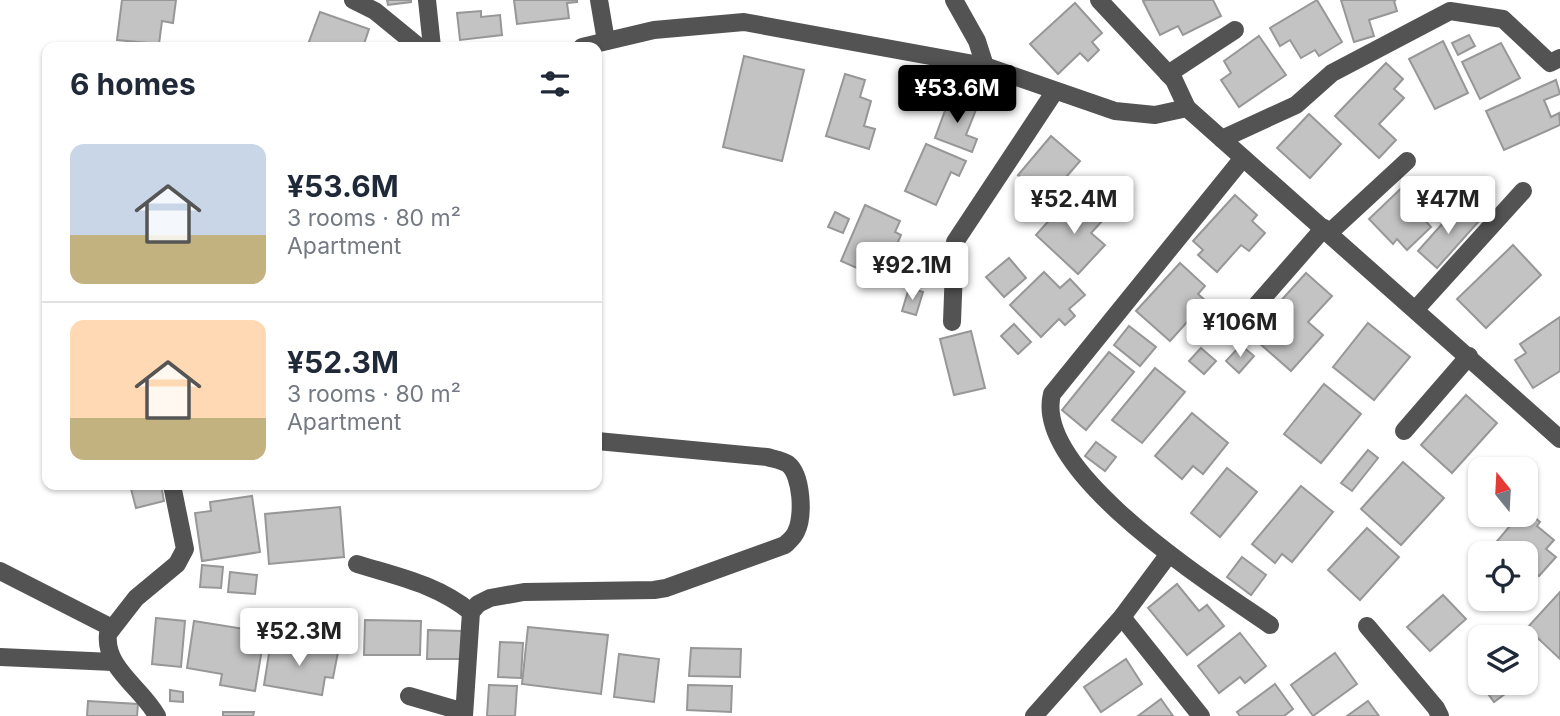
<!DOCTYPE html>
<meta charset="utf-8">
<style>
:root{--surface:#fff;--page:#f2f2f3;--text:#1f2937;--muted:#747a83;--line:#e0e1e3;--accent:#000}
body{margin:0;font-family:Inter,sans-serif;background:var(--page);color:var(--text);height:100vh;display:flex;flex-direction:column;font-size:26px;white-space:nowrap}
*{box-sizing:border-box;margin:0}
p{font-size:23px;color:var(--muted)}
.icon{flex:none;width:38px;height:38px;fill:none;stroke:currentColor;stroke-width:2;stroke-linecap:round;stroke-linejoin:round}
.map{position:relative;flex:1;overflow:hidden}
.drawer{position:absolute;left:42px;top:42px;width:560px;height:448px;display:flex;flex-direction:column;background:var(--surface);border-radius:14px;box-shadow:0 2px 5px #0004}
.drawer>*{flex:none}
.needle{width:46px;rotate:342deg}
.tools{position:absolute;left:1468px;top:457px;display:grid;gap:14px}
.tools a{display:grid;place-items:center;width:70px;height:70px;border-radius:14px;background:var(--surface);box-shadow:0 2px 5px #0004;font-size:35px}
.price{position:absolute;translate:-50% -60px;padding:0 16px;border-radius:7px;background:#fff;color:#222;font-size:23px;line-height:46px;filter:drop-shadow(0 2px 4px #0008)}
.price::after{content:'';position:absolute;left:50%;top:42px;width:21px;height:16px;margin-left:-10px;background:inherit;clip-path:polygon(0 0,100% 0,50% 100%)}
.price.selected{background:var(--accent);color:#fff}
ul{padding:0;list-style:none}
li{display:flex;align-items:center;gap:21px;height:175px;padding:0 28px}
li+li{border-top:2px solid var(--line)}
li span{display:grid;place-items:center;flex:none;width:196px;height:140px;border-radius:14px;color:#555}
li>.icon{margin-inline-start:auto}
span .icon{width:84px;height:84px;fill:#fffc;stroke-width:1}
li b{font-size:30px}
h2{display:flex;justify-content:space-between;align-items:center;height:84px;padding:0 28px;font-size:30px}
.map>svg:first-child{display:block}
.building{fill:#c3c3c3;stroke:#979797;stroke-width:2}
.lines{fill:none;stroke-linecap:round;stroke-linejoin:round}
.minor{stroke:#535353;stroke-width:18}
</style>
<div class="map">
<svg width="1560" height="716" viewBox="0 0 1560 716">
<rect width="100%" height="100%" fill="#fff"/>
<!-- building -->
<g class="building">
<polygon points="122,0 176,0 173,23 162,21 159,44 117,40"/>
<polygon points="387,0 411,0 411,2 388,5"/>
<polygon points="514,0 577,0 577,2 567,3 569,18 517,24"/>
<polygon points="1146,0 1213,0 1221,16 1183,35 1178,26 1160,35 1143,1"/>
<polygon points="1317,0 1342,42 1319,56 1315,50 1301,58 1290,40 1280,46 1270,28"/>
<polygon points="1341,0 1396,0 1394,1 1397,11 1369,20 1374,36 1354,42"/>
<polygon points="1075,3 1102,33 1092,42 1099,50 1088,61 1080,53 1058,74 1030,44"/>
<polygon points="481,11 481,17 500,15 502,35 460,40 457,13"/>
<polygon points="320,12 369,29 363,47 307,47"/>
<polygon points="1469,35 1475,46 1458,55 1452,43"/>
<polygon points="1259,36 1286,75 1239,107 1221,80 1231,73 1224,61"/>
<polygon points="1443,41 1468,93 1435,109 1409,59"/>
<polygon points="1501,43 1520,78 1480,99 1462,62"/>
<polygon points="744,56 804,70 782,161 723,147"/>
<polygon points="1386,63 1403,79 1394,89 1404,98 1379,124 1396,140 1379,158 1335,116"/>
<polygon points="845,74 865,80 860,97 871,101 864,126 875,129 869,149 826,136"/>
<polygon points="1556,80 1560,94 1544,100 1551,117 1559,113 1560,125 1504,150 1486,111"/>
<polygon points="950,97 977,107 966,135 977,139 972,152 935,138"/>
<polygon points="1309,114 1341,144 1310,178 1277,148"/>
<polygon points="1051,136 1080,161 1047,199 1018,175"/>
<polygon points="926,144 966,161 959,176 951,172 936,205 905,191"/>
<polygon points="1412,178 1435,202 1421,216 1431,227 1407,250 1397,239 1393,244 1369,219"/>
<polygon points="1235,195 1257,215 1252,221 1265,233 1249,251 1241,245 1217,272 1198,255 1203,250 1193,241"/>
<polygon points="1086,200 1105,218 1091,233 1105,245 1078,274 1036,235 1062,206 1072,215"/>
<polygon points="1460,204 1479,221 1437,268 1418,251"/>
<polygon points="865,205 900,221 895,232 901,235 882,279 841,261"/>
<polygon points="835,212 849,219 843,233 828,227"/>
<polygon points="1513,245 1541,275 1486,328 1457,299"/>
<polygon points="1009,258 1026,278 1004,297 986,277"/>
<polygon points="896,260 916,260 917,274 896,274"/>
<polygon points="1180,263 1205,286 1198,294 1206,301 1170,341 1136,311"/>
<polygon points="1044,272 1060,288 1070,279 1085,295 1069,309 1075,316 1065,325 1059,319 1041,337 1010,305"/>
<polygon points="1306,273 1332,296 1308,322 1323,335 1291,371 1250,335"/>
<polygon points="909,288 923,292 916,315 902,311"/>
<polygon points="1560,317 1560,371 1533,388 1515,360 1526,353 1520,344"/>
<polygon points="1368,323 1410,357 1374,400 1333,367"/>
<polygon points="1014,324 1031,342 1018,354 1001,336"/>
<polygon points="1129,326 1156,347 1140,366 1114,345"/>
<polygon points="971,331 985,388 954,395 940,339"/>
<polygon points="1241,345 1254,356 1239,373 1226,361"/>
<polygon points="1201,348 1216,361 1204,374 1189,361"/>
<polygon points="1109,352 1134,372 1086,430 1062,410"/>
<polygon points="1155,368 1185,392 1142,443 1112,420"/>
<polygon points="1324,384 1361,414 1321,463 1284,434"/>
<polygon points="1466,395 1497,423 1452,473 1421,445"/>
<polygon points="1192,413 1228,443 1203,474 1193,466 1182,479 1155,456"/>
<polygon points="1096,442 1116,457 1105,471 1085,456"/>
<polygon points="1368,450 1378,458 1352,491 1341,483"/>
<polygon points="1403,462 1444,498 1401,545 1361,509"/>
<polygon points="1227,468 1257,492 1220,537 1191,513"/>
<polygon points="130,485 161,485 164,501 136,508"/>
<polygon points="1301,486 1333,512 1292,562 1282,554 1275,563 1252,544"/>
<polygon points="252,496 260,552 202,561 195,513 211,511 210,502"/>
<polygon points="340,507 344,557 269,564 265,514"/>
<polygon points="1526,510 1540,522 1537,526 1554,540 1546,549 1556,557 1539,576 1530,568 1526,573 1526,553 1487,553 1520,514 1526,514"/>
<polygon points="1367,528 1399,557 1360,600 1328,570"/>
<polygon points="1242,557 1266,575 1251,595 1227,577"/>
<polygon points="202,565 223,567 221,588 200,587"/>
<polygon points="230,572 257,575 255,594 228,592"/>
<polygon points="1177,584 1199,611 1207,605 1224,626 1187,655 1148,608"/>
<polygon points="1560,592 1560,659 1527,628"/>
<polygon points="1443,595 1466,619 1430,651 1407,627"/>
<polygon points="156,618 185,621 181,667 152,664"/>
<polygon points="365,620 421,621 420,655 364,655"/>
<polygon points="194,621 251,630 250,648 254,623 266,625 255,691 220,685 222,674 187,668"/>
<polygon points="528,627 608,635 601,694 522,684"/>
<polygon points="428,630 462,631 462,659 427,659"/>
<polygon points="1240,633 1266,666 1245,683 1240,677 1219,693 1198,666"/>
<polygon points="271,641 338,652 333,678 325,677 322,695 264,685"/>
<polygon points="500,642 523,643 521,678 498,677"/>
<polygon points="691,648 741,649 740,677 689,676"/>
<polygon points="1335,653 1357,684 1313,716 1291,685"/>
<polygon points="619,654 659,659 654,702 614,697"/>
<polygon points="1126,659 1142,684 1101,712 1084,687"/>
<polygon points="1480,673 1480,682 1521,682 1494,702 1476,677"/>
<polygon points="1275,684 1293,709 1284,716 1240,716 1237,712"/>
<polygon points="489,685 517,686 515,716 487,716"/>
<polygon points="688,685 732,686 731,712 687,710"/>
<polygon points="170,690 183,692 183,702 170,701"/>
<polygon points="1161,699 1173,716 1138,716"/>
<polygon points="88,701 138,704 137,716 87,716"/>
<polygon points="1368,701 1379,716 1347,716"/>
<polygon points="223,712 254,712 253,716 223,716"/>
</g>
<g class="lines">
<!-- minor -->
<g class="minor">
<polyline points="353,0 375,11 419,47"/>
<polyline points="427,0 432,47"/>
<polyline points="599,0 606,41"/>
<polyline points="954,0 977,41 985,66"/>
<polyline points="1099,0 1174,80 1187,108"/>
<polyline points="582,47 654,30 744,22 985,66 1115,111 1155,115 1187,108 1560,439"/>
<polyline points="1168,74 1235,30"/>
<polyline points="1222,139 1296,105 1332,73 1450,11 1503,19 1550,63 1560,58"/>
<path d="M1243,158l-191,236c-20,78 162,192 218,231"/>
<polyline points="1329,233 1407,161"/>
<polyline points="1416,309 1523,191"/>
<polyline points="1247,316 1324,228"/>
<polyline points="952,322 955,242 1055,91"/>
<polyline points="1404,431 1469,356"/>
<path d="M357,564c42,13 79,20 114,48"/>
<polyline points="0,571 112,628"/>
<polyline points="1122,617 1201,716"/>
<polyline points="1367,626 1436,708 1440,716"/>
<polyline points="0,657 113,662"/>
<polyline points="409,696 464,712"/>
<path d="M157,716c-14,-27 -53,-48 -49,-82l28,-36 41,-34 8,-15 -13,-64"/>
<path d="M464,716l7,-104 7,-8 12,-6 34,-6 130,-2 12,-2 119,-43c4,-4 9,-8 11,-13 8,-15 6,-57 -8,-68 -6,-4 -14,-5 -21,-7l-170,-16"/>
<polyline points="1034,716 1122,617 1169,554"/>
</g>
</g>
</svg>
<div class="tools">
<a><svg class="needle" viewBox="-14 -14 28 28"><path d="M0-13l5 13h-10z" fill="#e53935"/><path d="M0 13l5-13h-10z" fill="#747a83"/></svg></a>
<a><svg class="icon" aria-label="locate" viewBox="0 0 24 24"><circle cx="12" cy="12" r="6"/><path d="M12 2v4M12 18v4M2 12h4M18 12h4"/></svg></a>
<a><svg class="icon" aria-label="layers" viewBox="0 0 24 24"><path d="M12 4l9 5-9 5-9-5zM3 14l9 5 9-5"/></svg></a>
</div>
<b class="price selected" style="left:957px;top:125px">¥53.6M</b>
<b class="price" style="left:1074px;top:236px">¥52.4M</b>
<b class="price" style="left:1448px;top:236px">¥47M</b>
<b class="price" style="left:912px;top:302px">¥92.1M</b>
<b class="price" style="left:1240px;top:359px">¥106M</b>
<b class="price" style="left:299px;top:668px">¥52.3M</b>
<section class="drawer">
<h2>6 homes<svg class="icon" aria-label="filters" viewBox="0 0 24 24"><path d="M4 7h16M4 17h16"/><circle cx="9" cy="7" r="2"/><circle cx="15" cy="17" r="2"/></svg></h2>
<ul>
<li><span style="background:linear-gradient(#c9d6e8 65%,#c2b280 0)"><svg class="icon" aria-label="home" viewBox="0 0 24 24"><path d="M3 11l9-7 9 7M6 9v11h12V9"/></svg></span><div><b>¥53.6M</b><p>3 rooms · 80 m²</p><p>Apartment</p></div></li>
<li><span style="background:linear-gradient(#ffd9b3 70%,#c2b280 0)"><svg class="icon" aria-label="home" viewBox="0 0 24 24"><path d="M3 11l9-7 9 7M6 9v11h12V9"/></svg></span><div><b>¥52.3M</b><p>3 rooms · 80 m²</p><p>Apartment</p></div></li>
</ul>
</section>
</div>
